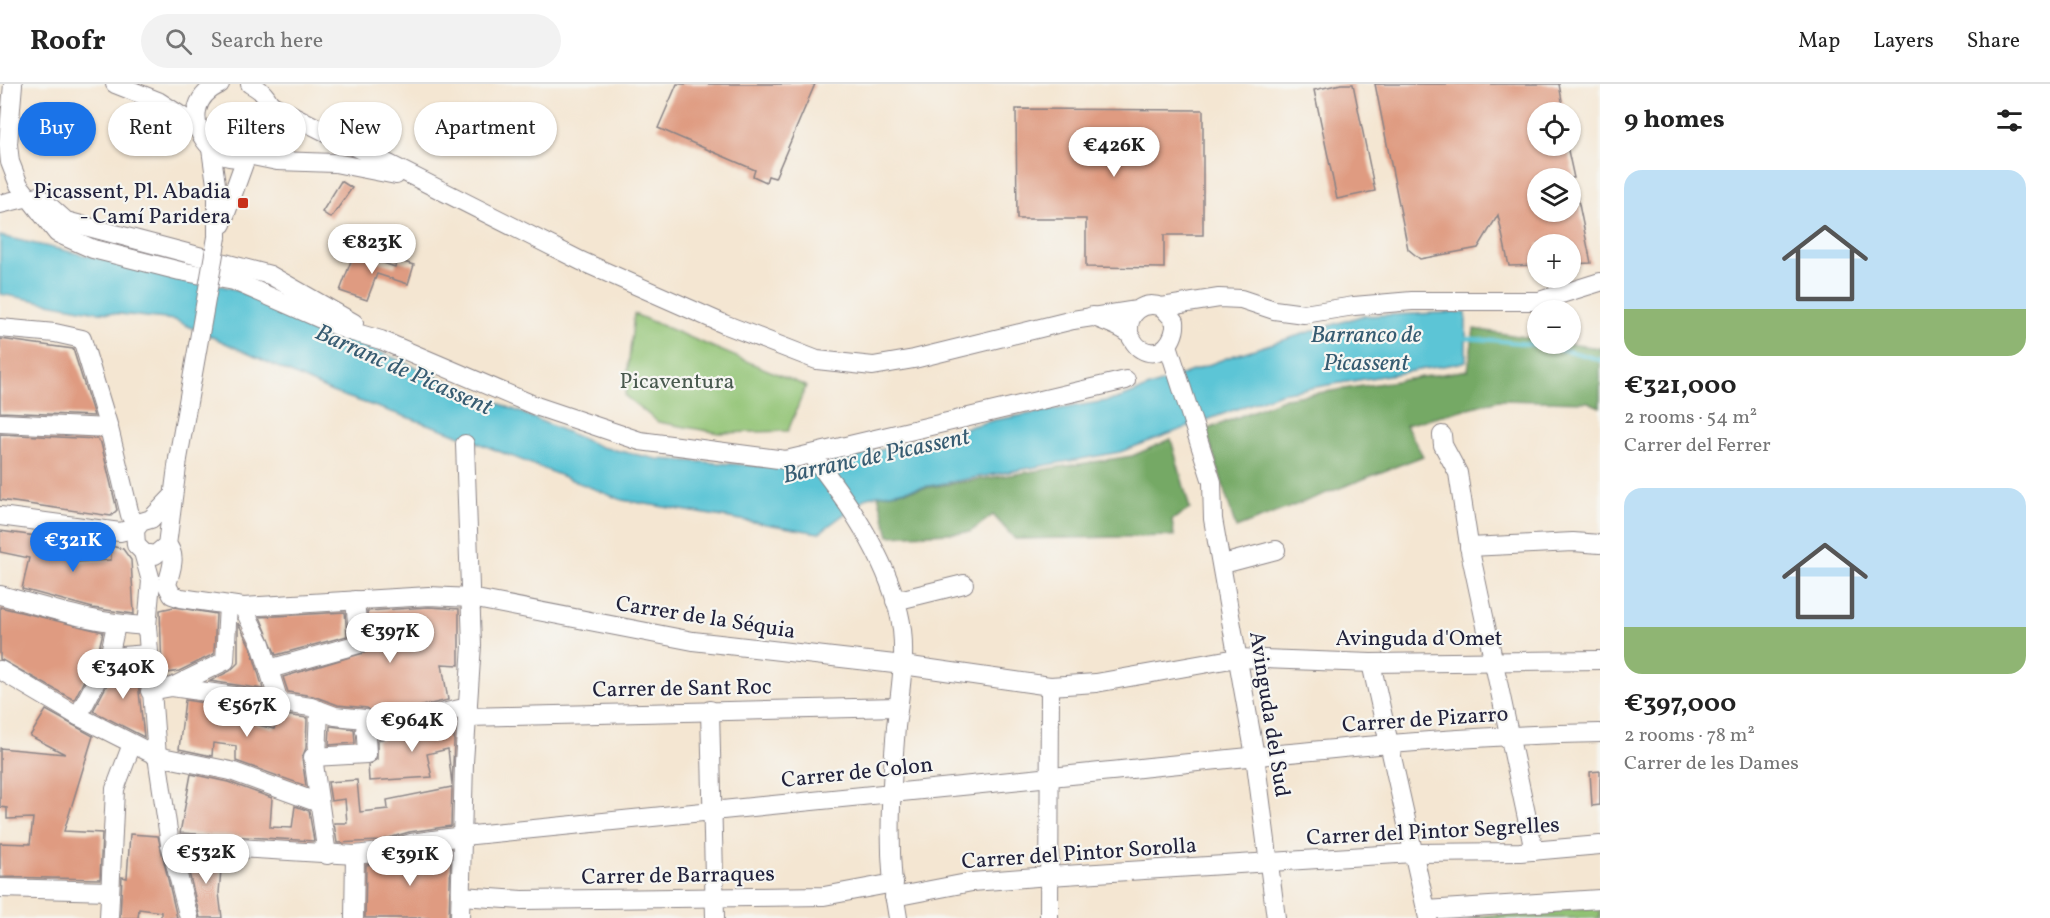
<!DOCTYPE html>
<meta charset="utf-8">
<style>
:root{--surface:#fff;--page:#f2f2f2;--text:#222;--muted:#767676;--line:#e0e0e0;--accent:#1a73e8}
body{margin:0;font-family:Vollkorn,serif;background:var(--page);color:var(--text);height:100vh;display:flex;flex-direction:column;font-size:22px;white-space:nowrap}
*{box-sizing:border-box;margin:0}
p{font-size:20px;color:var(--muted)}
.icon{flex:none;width:33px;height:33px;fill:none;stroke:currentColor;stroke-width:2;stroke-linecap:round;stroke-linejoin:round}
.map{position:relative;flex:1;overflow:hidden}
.sheet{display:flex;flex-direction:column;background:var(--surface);width:450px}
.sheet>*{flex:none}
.guide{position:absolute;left:18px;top:18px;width:570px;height:54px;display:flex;gap:12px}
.fabs{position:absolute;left:1527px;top:18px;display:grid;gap:12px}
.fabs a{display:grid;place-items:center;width:54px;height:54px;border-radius:50%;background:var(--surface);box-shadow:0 2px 4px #0004;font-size:30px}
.price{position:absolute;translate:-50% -51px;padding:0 14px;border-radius:21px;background:#fff;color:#222;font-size:20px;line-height:39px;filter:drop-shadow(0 2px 3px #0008)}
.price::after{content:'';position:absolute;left:50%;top:36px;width:18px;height:14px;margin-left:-9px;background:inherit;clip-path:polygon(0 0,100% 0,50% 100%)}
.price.on{background:var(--accent);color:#fff}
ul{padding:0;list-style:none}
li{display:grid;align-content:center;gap:12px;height:318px;padding:0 24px}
li span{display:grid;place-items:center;height:186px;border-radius:18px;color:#555}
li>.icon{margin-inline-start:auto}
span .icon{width:108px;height:108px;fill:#fffc;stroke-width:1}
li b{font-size:26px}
h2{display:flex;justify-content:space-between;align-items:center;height:72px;padding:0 24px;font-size:26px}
.chip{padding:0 21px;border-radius:27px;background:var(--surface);box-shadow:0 2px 4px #0004;font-size:21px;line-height:54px}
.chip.on{background:var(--accent);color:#fff}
header{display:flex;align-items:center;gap:36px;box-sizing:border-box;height:84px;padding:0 30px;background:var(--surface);border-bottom:2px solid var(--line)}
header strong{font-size:28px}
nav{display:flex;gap:33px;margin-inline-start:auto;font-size:21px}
.search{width:420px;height:54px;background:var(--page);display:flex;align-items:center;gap:15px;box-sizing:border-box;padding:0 21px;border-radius:33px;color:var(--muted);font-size:22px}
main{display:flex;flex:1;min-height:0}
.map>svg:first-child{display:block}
.green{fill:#91c373;stroke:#5a7257;stroke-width:1.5}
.forest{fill:#74a965;stroke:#4b6650;stroke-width:1.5}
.water{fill:#5bc5d6;stroke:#3e7488;stroke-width:1.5}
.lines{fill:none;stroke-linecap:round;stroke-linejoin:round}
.stream{stroke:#5bc5d6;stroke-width:4}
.building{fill:#df9b81}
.minor-casing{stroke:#8b8486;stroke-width:20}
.minor{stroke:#fff;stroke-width:18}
.minor-bridge-casing{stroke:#8b8486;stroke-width:20;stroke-linecap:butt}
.minor-bridge{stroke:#fff;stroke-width:18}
.poi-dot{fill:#c8321e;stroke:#f6f6f2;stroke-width:2}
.labels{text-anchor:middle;stroke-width:4.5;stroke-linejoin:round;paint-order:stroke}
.poi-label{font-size:22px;fill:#22223b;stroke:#f6f6f2;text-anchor:end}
.park-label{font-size:22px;fill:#495a4f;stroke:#f6f6f2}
.street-label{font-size:22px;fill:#22223b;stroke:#f6f6f2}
.water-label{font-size:24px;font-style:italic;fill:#365b71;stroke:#f6f6f2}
</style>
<header>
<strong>Roofr</strong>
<div class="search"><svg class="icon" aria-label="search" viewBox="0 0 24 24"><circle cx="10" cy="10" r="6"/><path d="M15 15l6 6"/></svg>Search here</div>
<nav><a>Map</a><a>Layers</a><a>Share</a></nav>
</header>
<main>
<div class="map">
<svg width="1600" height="834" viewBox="0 0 1600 834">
<rect width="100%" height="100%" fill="#f6f6f2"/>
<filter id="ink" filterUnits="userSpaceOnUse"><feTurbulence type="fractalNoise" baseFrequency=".0167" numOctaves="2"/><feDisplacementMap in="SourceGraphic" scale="12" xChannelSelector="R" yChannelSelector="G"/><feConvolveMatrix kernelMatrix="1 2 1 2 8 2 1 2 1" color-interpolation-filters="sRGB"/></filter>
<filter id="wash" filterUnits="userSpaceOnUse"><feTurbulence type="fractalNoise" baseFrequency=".008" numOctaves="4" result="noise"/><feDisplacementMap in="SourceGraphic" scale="24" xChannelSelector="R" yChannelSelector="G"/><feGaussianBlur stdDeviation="1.35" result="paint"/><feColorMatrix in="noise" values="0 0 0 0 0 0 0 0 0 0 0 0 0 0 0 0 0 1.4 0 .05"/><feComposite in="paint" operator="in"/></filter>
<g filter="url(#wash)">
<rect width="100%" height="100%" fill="#f4e6d2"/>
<!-- green -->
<g class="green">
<polygon points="634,230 806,302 788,347 719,349 658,338 625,312"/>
<polygon points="1600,823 1600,834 1454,834"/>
</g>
<!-- forest -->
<g class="forest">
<polygon points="1474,245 1537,255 1538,260 1568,260 1600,264 1600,323 1588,318 1499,316 1406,341 1423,372 1236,444 1206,346 1285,314 1468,286"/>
<polygon points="1171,355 1190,425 1172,436 1174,452 1015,455 993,431 970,448 889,452 878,411 1132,372"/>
</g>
<!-- water -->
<polygon class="water" points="0,152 231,204 601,363 657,375 807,385 995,336 1118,315 1232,272 1361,232 1466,228 1466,278 1280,309 1120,368 867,413 819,449 622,416 448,347 332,308 175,236 92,227 0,210"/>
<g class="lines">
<!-- stream -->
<path class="stream" d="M1462,254c45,3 95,7 138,22"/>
</g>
<g id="blocks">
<!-- building -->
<g class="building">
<polygon points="677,0 815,0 775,94 768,92 766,98 753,92 755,86 658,44"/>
<polygon points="1341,0 1353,0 1375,107 1337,115 1314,6"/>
<polygon points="1375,0 1559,0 1564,28 1538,28 1538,62 1567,62 1574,94 1538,94 1538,128 1570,128 1570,102 1575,101 1591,179 1570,180 1570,160 1538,160 1538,181 1509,182 1498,131 1478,164 1420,175 1408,165"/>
<polygon points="1016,25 1203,26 1203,151 1164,151 1164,184 1086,183 1086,135 1017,135"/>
<polygon points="341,97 352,104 331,134 322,128"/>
<polygon points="354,169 395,183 397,176 414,181 408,200 377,190 367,216 340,207"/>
<polygon points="0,255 73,265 94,332 0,328"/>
<polygon points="0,350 97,355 101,359 117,426 111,432 0,416"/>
<polygon points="0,447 79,458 76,478 111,476 111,462 123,465 131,476 134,530 93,524 22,505 29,474 0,468"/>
<polygon points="0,523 103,548 98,569 74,616 0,575"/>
<polygon points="174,523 216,530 214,570 179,587 162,590 160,526"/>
<polygon points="429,523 459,525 459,581 442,580 448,616 376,633 367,624 338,621 313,612 288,608 283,593 367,568 370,559 367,527"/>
<polygon points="345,528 347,552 276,571 260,533"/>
<polygon points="238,539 251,564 263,605 210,597 230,587 238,579"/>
<polygon points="138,582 139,608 144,653 93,627 116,584"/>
<polygon points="185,616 258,627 255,640 274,645 278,630 307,634 306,664 302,674 306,702 236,677 236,662 213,659 212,672 179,665"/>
<polygon points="46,626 93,652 64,747 102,749 100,795 0,793 0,759 30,760 33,734 7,735 7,724 0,723 0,664 65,670 30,652"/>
<polygon points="455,637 452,701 448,665 427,670 432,693 369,697 368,681 377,675 377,656"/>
<polygon points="330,642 354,645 355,659 329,661"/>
<polygon points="1600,687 1600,721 1592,722 1590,688"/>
<polygon points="191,690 228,698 272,714 270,743 292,744 295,722 309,727 314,757 180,749"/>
<polygon points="357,696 360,728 388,725 387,716 452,703 451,742 409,748 379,757 337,759 334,739 347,739 345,715 331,717 328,698"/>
<polygon points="130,750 158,752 177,834 161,834 161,828 139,825 138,834 120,834 122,793 127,794"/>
<polygon points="451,765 449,834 365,834 366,781"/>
<polygon points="185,772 222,774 219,809 222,834 200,834"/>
</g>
</g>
</g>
<g filter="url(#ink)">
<use href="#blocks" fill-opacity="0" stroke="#8b8486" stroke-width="1.5"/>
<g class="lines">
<!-- minor casing -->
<g class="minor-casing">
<g id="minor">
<polyline points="13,0 8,60 10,78 19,101 57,149 93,165 180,187 234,197 346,246 381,256 536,322 640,357 786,376 1126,296"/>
<polyline points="115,0 158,17 197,42"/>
<path d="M220,0c-56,25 0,103 42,62 7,-8 11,-19 11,-30 -1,-14 -10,-26 -23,-32"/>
<polyline points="270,20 581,177 724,240 817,276 873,282 914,275 1073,236 1137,226"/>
<polyline points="211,65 217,107 217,153"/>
<polyline points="248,71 277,77 335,79 396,91"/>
<polyline points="38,112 66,137 270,191 354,239"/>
<polyline points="0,120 29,113"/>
<polyline points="222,140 247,71"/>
<polyline points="1162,223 1219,214 1241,215 1274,226 1304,230 1354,222 1412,217 1539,217 1600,198"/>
<path d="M1092,232c11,5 25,9 35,16 5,4 6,13 14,17 20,12 36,-10 34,-28l-13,-14c-19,-7 -35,6 -33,26"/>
<polyline points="0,244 55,249 82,255 109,344 130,431 137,442"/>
<polyline points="1168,261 1212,398 1213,435 1255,672 1276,834"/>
<polyline points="0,339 109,344"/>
<polyline points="1442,351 1443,361 1458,389 1470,467 1534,767"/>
<path d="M811,370c36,46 74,101 88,159 9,36 1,78 -3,114 -5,62 -10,129 2,191"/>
<polyline points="173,412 151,435 141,438 135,446 136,461 144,469 155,471 167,461 178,375"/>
<polyline points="0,432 120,448 136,444"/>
<path d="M167,461c11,11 3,27 0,40l5,10 9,3 62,9 186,-11 42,2 222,43 210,24 147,21 46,-3 141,-25 134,5 229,-3"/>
<polyline points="1469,463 1573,458 1600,460"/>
<polyline points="143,468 151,497 147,542 157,672 170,760 189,834"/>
<polyline points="1223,480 1276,466"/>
<path d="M0,511c52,14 93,28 147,31"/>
<polyline points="895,517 964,500"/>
<polyline points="243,523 261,560 279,618"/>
<polyline points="109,573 148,570"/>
<polyline points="1371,579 1428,834"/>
<polyline points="269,585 359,560 355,516"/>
<polyline points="0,586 78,632 109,573 116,541"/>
<polyline points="172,603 225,577 228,521"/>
<polyline points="150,607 172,603 311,623 335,632 365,635 367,670 313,673 327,771"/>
<polyline points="710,626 715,834"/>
<polyline points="78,632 157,672 231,687 319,719"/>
<polyline points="468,633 898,623"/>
<polyline points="365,647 468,623"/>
<polyline points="317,673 319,626"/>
<path d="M170,760l185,11 26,-3 30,-9 52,-7c210,-23 419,-43 628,-63 170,-17 339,-37 509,-40"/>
<polyline points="0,804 110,807"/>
<polyline points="461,812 522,816 824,812 894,799"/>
<polyline points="894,813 972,798 1049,792 1413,769 1520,768 1600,761"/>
<polyline points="1426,826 1600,815"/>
<polyline points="109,834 115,705 132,660"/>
<polyline points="354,834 355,771"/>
<polyline points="460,834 464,678 472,561 465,360"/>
<polyline points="1049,834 1050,602"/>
</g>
</g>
<!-- minor -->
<use href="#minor" class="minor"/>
<!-- minor-bridge casing -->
<g class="minor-bridge-casing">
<polyline id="minor-bridge" points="178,375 217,153"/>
</g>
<!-- minor-bridge -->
<use href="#minor-bridge" class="minor-bridge"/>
</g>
</g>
<!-- markers -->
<rect class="poi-dot" x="237" y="113" width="12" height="12" rx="3"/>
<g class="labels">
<!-- poi labels -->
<g class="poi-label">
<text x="231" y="114">Picassent, Pl. Abadia<tspan x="231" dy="25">- Camí Paridera</tspan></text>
</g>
<!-- park labels -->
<g class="park-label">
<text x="677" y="304">Picaventura</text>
</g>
<!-- street labels -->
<g class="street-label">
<text transform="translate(706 532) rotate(9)" y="8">Carrer de la Séquia</text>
<text x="1419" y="561">Avinguda d'Omet</text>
<text transform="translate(682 603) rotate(-1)" y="8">Carrer de Sant Roc</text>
<text transform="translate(1271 630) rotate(81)" y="8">Avinguda del Sud</text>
<text transform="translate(1425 634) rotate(-4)" y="8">Carrer de Pizarro</text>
<text transform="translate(857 687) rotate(-6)" y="8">Carrer de Colon</text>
<text transform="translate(1433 746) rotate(-3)" y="8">Carrer del Pintor Segrelles</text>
<text transform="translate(1079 768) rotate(-4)" y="8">Carrer del Pintor Sorolla</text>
<text transform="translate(678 790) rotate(-1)" y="8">Carrer de Barraques</text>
</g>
<!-- water labels -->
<g class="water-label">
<text x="1366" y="258">Barranco de<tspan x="1366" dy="28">Picassent</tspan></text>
<text transform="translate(404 285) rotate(24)" y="8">Barranc de Picassent</text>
<text transform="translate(876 371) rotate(-12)" y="8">Barranc de Picassent</text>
</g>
</g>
</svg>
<div class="fabs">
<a><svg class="icon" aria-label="locate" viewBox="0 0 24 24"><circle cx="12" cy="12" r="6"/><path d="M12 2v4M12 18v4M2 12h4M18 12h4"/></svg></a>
<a><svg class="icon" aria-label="layers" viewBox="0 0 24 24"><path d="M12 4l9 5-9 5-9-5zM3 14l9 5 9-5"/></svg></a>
<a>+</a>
<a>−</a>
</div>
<b class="price" style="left:1114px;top:94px">€426K</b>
<b class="price" style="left:372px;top:191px">€823K</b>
<b class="price on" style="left:73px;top:489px">€321K</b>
<b class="price" style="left:390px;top:580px">€397K</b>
<b class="price" style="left:123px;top:616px">€340K</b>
<b class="price" style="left:247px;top:654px">€567K</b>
<b class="price" style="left:412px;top:669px">€964K</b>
<b class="price" style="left:206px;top:801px">€532K</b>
<b class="price" style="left:410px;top:803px">€391K</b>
<div class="guide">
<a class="chip on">Buy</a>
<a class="chip">Rent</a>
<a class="chip">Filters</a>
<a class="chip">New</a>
<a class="chip">Apartment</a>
</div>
</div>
<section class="sheet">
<h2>9 homes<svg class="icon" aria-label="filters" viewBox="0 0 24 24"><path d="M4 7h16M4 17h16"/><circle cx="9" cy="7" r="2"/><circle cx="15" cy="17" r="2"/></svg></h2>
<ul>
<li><span style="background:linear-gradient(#bfe0f5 75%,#8fb573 0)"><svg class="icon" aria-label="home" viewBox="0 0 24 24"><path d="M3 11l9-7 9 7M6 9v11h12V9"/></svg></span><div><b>€321,000</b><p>2 rooms · 54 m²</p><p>Carrer del Ferrer</p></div></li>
<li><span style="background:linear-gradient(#bfe0f5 75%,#8fb573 0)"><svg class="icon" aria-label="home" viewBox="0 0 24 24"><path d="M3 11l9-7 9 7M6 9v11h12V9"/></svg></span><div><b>€397,000</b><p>2 rooms · 78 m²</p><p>Carrer de les Dames</p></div></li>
</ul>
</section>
</main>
